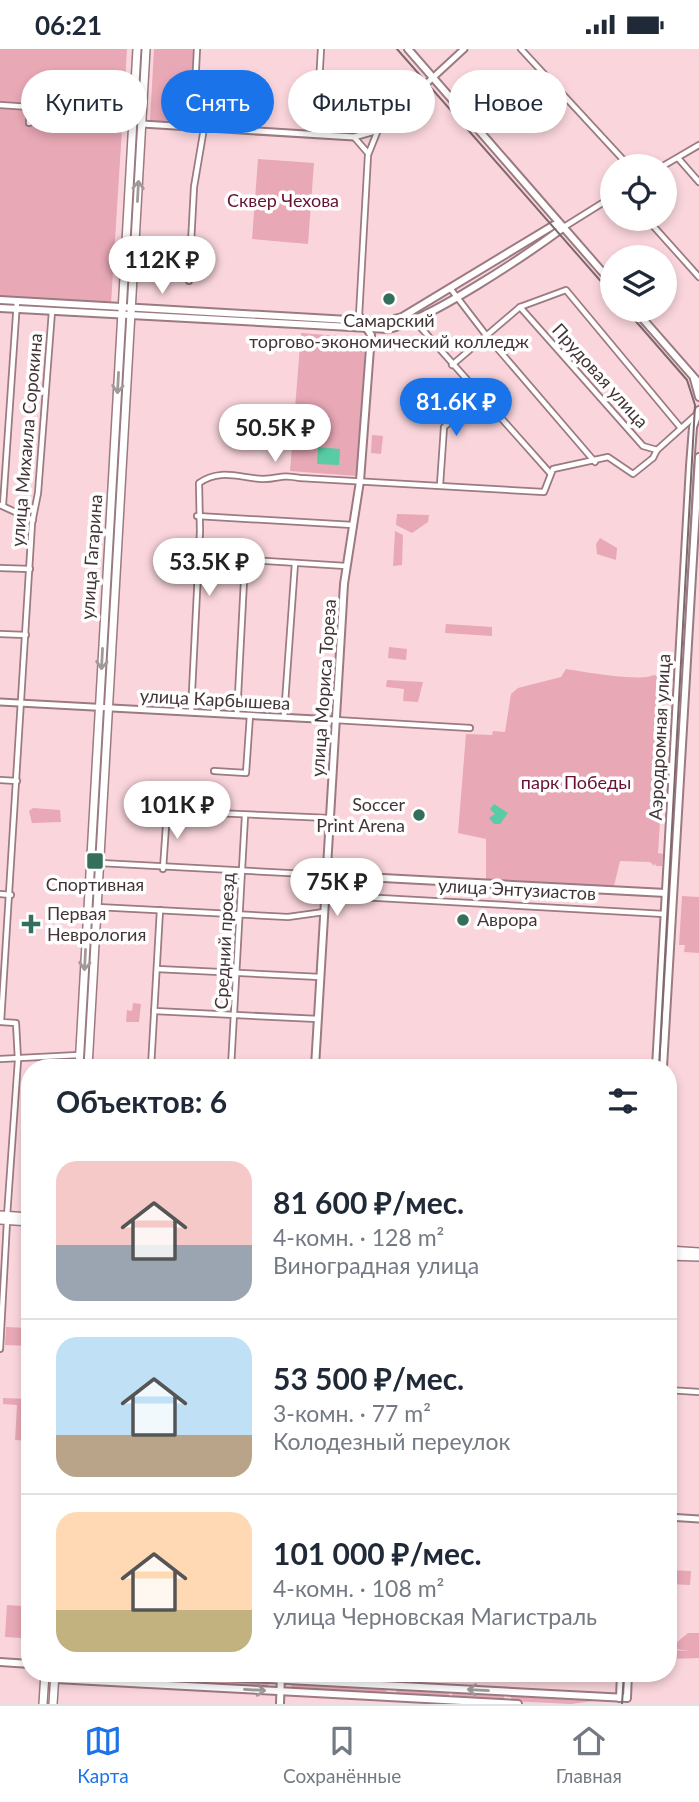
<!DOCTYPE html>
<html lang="ru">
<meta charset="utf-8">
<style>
:root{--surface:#fff;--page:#f6f6f7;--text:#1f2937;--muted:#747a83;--line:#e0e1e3;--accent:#1a73e8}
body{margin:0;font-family:Lato,sans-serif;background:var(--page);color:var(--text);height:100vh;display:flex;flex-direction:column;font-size:26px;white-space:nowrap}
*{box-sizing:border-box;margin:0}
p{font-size:23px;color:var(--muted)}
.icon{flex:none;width:38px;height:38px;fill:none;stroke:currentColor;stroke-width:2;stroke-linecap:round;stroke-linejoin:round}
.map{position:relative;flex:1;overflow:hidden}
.drawer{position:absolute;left:21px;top:1010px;width:656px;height:623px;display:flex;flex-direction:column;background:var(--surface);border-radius:28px;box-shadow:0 4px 10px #0003}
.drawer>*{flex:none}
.top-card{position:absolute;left:21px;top:21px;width:658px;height:63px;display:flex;gap:14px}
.fabs{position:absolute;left:600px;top:105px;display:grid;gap:14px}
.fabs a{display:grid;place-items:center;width:77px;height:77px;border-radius:50%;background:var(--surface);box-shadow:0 4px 10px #0003;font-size:35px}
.price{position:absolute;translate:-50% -60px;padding:0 16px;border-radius:24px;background:#fff;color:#222;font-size:23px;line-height:46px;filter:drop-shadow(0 2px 4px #0008)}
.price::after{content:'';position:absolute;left:50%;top:42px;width:21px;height:16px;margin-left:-10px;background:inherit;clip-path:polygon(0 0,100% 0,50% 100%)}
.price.active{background:var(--accent);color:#fff}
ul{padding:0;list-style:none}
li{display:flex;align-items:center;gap:21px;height:175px;padding:0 35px}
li+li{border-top:2px solid var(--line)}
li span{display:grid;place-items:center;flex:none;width:196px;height:140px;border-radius:21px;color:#555}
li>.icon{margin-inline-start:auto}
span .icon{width:84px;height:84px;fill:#fffc;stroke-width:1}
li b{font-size:30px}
h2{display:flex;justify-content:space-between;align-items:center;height:84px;padding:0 35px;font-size:30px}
.pill{padding:0 24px;border-radius:32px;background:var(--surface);box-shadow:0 4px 10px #0003;font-size:24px;line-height:63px}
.pill.active{background:var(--accent);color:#fff}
.status{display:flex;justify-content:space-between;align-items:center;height:49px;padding:0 35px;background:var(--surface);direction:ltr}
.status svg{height:19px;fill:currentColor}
.dock{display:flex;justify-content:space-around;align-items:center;height:98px;border-top:2px solid var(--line);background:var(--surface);font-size:19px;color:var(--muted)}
.dock a{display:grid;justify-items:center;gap:4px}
.dock .active{color:var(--accent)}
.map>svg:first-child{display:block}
.green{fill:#e8a8b5}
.water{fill:#59cca5}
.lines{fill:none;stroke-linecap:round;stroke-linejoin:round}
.minor-casing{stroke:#9b7a81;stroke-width:8}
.tertiary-casing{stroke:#9b7a81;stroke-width:9}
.secondary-casing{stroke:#9b7a81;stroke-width:10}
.primary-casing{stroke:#9b7a81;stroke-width:10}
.minor{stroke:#fff;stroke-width:4.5}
.tertiary{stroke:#fff;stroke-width:5}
.secondary{stroke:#fff;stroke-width:6}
.primary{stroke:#fff;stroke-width:7}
.tram{stroke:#7e686c;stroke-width:2}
.oneway{stroke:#a19a9b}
.poi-dot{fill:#336f5a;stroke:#fff;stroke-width:2.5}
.labels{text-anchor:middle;stroke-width:7;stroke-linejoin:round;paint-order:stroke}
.park-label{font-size:18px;fill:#671130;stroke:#fff}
.poi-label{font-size:18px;fill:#433437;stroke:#fff}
.street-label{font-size:18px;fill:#433437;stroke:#fff}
</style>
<div class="status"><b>06:21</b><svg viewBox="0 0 49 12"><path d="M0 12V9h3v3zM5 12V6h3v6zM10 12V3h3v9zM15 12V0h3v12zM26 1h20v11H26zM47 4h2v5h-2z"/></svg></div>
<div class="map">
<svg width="699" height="1655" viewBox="0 0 699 1655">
<rect width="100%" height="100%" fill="#fad6dc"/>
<!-- green -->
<g class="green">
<polygon points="0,0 127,0 111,255 0,248"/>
<polygon points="139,0 142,0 129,252 126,252"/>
<polygon points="154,0 195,0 192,75 150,72"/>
<polygon points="258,110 314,114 308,195 252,190"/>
<polygon points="301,284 366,289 356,427 290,422"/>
<polygon points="124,295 126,296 117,448 115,447"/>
<polygon points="372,386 383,387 381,405 371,404"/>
<polygon points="114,452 117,453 106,638 104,637"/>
<polygon points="397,465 429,466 428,473 412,484 396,476"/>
<polygon points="395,482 403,486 402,516 393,517"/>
<polygon points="600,489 617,499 616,511 597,505 596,495"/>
<polygon points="446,575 492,578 492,587 445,584"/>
<polygon points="389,598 407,600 406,611 388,609"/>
<path d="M566,620c19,3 74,13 88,6l11,3 -2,38 4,-3 -9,140 5,1 -1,12h-6l-1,-3 -1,3 -4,-4 -30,-1 -6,25 -128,-6v-41l-28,-6 8,-99 26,1 1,-4 12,1 6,-38 7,-6 43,-11z"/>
<polygon points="387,631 423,633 418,653 403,652 404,640 386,638"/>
<polygon points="104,665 106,666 94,848 92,847"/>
<polygon points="33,759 60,761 61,773 32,774 29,762"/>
<polygon points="682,847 699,848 699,904 684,903 685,896 679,896"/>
<polygon points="91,876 85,1018 82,1018 90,877"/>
<polygon points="133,954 141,955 139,973 126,973 127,961 132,962"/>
<polygon points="6,1278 30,1279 30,1297 5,1296"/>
<polygon points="3,1349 30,1350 30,1392 15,1391 17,1356 3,1355"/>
<polygon points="668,1521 691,1522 690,1536 669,1535"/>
<polygon points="7,1556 22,1557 21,1589 5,1588"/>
<polygon points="688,1584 699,1584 699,1609 669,1610 669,1601 690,1602 670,1599"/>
<polygon points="89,1624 167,1626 167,1634 89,1630"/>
<polygon points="180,1626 269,1631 268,1639 180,1634"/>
<polygon points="292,1632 387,1637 386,1645 291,1640"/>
<polygon points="397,1638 449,1641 449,1648 396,1645"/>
<polygon points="453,1641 504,1644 504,1651 452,1648"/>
<polygon points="511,1644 592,1649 594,1652 571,1655 511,1652"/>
</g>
<!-- water -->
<g class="water">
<polygon points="318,398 340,400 339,416 317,415"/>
<polygon points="494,755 508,764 500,775 494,775 489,769 495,765 490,760"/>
</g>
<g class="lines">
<!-- minor casing -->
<g class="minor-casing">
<g id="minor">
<polyline points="521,0 629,117"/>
<polyline points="0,56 30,58 29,74"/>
<polyline points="193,78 197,0"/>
<polyline points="316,86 321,0"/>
<polyline points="354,88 367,103"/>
<polyline points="678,109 699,133"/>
<polyline points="663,117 699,96"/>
<polyline points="647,170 699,228"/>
<polyline points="564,178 612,148"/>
<polyline points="189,232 194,138 204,79"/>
<polyline points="450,239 486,286 595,413"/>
<polyline points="359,267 368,106 378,81"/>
<polyline points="414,271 550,424"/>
<polyline points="452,316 520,258 566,241 680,378"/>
<polyline points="657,401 696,366"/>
<polyline points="440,436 444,378 481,347"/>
<polyline points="0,456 33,471"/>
<polyline points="3,456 17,252"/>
<polyline points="197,467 353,476"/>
<polyline points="199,508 346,517"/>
<polyline points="0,519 30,520"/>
<polyline points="0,585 26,586"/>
<path d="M191,663l9,-181 -1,-48c21,-15 41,-5 64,-4 17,0 16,-5 37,-1l244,14 9,-23 55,-12 25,17 20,-16 4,-8 -14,-4 -123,-139"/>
<polyline points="237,666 245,512"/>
<polyline points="284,668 295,514"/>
<polyline points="335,671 470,679"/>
<polyline points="214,722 246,724 250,666"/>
<polyline points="0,731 17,732"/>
<polyline points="100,814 326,826"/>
<polyline points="163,820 167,762 329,769"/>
<polyline points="0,845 11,846"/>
<polyline points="325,846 664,865"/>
<polyline points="97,858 288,868 324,863"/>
<polyline points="157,920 320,928"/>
<polyline points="154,962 318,970"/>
<polyline points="0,1010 79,1006"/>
<polyline points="151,1017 167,1018"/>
<polyline points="151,1018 160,861"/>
<polyline points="231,1018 245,767"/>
<polyline points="7,1167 18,1011 16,974 1,973 32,474 38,444 52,262"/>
<polyline points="0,1300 7,1172"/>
<polyline points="668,1341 699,1343"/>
</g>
</g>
<!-- tertiary casing -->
<g class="tertiary-casing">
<g id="tertiary">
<polyline points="142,75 354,88 375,82 464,0"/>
<polyline points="0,653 335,671"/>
<polyline points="668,1468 699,1470"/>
</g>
</g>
<!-- secondary casing -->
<g class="secondary-casing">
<g id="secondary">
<polyline points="408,0 612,234"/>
<polyline points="0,251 383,273 402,268 554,176 564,178"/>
<path d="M0,259l388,21c40,-8 140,-75 176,-102"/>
<polyline points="635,261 699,334"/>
<polyline points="694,330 699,348"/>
<polyline points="326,826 666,844"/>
<polyline points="315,1018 344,535 360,432 371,286 359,267"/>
<polyline points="656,1018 690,417 693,378 699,361"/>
<polyline points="663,1018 699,408"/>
<polyline points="0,1613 30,1615"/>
<polyline points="153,1624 627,1649 628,1624"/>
<polyline points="55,1630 518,1655"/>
<polyline points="620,1649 621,1624"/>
<polyline points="280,1655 281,1624"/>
</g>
</g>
<!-- primary casing -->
<g class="primary-casing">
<g id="primary">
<polyline points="79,1018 137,0"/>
<polyline points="88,1018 146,0"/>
<polyline points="0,1166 30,1168"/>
<polyline points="0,1171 30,1173"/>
<polyline points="668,1201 699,1203"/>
<polyline points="668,1207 699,1208"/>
<polyline points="43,1655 45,1624"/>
<polyline points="53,1655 55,1624"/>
</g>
</g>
<!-- minor -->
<use href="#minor" class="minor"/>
<!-- tertiary -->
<use href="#tertiary" class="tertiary"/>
<!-- secondary -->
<use href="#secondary" class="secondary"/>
<!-- primary -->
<use href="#primary" class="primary"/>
<!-- tram -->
<g class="tram">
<polyline points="397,0 612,245"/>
<polyline points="626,261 687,331 695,356 659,1018"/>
<polyline points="622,1655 624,1624"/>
</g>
</g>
<!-- one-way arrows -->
<defs><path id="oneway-shaft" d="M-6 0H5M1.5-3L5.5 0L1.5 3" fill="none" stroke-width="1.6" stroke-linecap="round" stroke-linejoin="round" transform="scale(1.75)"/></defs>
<g class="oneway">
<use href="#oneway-shaft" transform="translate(138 142) rotate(-87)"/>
<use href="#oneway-shaft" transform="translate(118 334) rotate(93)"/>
<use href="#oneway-shaft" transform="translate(102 610) rotate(93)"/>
<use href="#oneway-shaft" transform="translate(85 911) rotate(93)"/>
<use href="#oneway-shaft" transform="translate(255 1641) rotate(3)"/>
<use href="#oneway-shaft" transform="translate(478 1641) rotate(-177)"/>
</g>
<!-- markers -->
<g class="poi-dot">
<circle cx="389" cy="250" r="7"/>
<circle cx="419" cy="766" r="7"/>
<rect x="86" y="803" width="18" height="18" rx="3.5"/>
<circle cx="463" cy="871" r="7"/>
<path d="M27.5 864.5h7v7h7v7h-7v7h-7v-7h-7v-7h7z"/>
</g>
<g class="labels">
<!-- park labels -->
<g class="park-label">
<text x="283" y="158">Сквер Чехова</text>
<text x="576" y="740">парк Победы</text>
</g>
<!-- poi labels -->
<g class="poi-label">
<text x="389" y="278">Самарский<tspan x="389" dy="21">торгово-экономический колледж</tspan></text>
<text x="405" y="762" text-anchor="end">Soccer<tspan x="405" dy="21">Print Arena</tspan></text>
<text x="95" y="842">Спортивная</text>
<text x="47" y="871" text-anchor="start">Первая<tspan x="47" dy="21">Неврология</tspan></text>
<text x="477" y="877" text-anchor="start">Аврора</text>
</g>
<!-- street labels -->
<g class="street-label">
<text transform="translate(600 327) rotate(48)" y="6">Прудовая улица</text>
<text transform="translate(27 391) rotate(-85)" y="6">улица Михаила Сорокина</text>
<text transform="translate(92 508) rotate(-86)" y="6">улица Гагарина</text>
<text transform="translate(324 639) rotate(-86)" y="6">улица Мориса Тореза</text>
<text transform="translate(215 651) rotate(3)" y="6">улица Карбышева</text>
<text transform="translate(660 688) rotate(-87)" y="6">Аэродромная улица</text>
<text transform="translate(517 841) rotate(3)" y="6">улица Энтузиастов</text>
<text transform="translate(225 892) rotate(-87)" y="6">Средний проезд</text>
</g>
</g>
</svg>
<div class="fabs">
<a><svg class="icon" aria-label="locate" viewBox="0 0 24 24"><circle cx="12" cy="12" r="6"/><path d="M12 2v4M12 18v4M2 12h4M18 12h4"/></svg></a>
<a><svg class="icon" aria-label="layers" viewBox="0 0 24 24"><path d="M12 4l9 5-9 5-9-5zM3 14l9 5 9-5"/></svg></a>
</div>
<b class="price" style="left:162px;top:247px">112K ₽</b>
<b class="price active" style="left:456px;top:389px">81.6K ₽</b>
<b class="price" style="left:275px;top:415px">50.5K ₽</b>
<b class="price" style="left:209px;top:549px">53.5K ₽</b>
<b class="price" style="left:177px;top:792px">101K ₽</b>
<b class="price" style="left:337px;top:869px">75K ₽</b>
<div class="top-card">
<a class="pill">Купить</a>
<a class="pill active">Снять</a>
<a class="pill">Фильтры</a>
<a class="pill">Новое</a>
</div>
<section class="drawer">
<h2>Объектов: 6<svg class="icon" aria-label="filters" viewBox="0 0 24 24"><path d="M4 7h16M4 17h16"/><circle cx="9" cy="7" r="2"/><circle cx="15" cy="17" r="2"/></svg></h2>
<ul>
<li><span style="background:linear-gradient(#f6c9c9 60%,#9aa5b1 0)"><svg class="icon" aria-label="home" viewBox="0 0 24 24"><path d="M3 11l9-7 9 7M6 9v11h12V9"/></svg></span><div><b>81 600 ₽/мес.</b><p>4-комн. · 128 m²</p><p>Виноградная улица</p></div></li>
<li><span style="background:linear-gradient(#bfe0f5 70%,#b9a48a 0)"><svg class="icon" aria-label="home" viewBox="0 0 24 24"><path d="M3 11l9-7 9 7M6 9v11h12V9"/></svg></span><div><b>53 500 ₽/мес.</b><p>3-комн. · 77 m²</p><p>Колодезный переулок</p></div></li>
<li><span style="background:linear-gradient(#ffd9b3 70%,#c2b280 0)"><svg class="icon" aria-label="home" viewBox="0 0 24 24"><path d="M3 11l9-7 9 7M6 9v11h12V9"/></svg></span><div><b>101 000 ₽/мес.</b><p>4-комн. · 108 m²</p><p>улица Черновская Магистраль</p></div></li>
</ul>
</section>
</div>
<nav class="dock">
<a class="active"><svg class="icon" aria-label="map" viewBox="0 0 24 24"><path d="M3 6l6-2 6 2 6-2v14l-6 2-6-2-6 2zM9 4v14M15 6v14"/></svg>Карта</a>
<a><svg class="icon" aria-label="saved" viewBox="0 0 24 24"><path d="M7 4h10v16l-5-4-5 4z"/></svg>Сохранённые</a>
<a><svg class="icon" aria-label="home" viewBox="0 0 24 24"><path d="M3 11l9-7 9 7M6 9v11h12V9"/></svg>Главная</a>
</nav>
